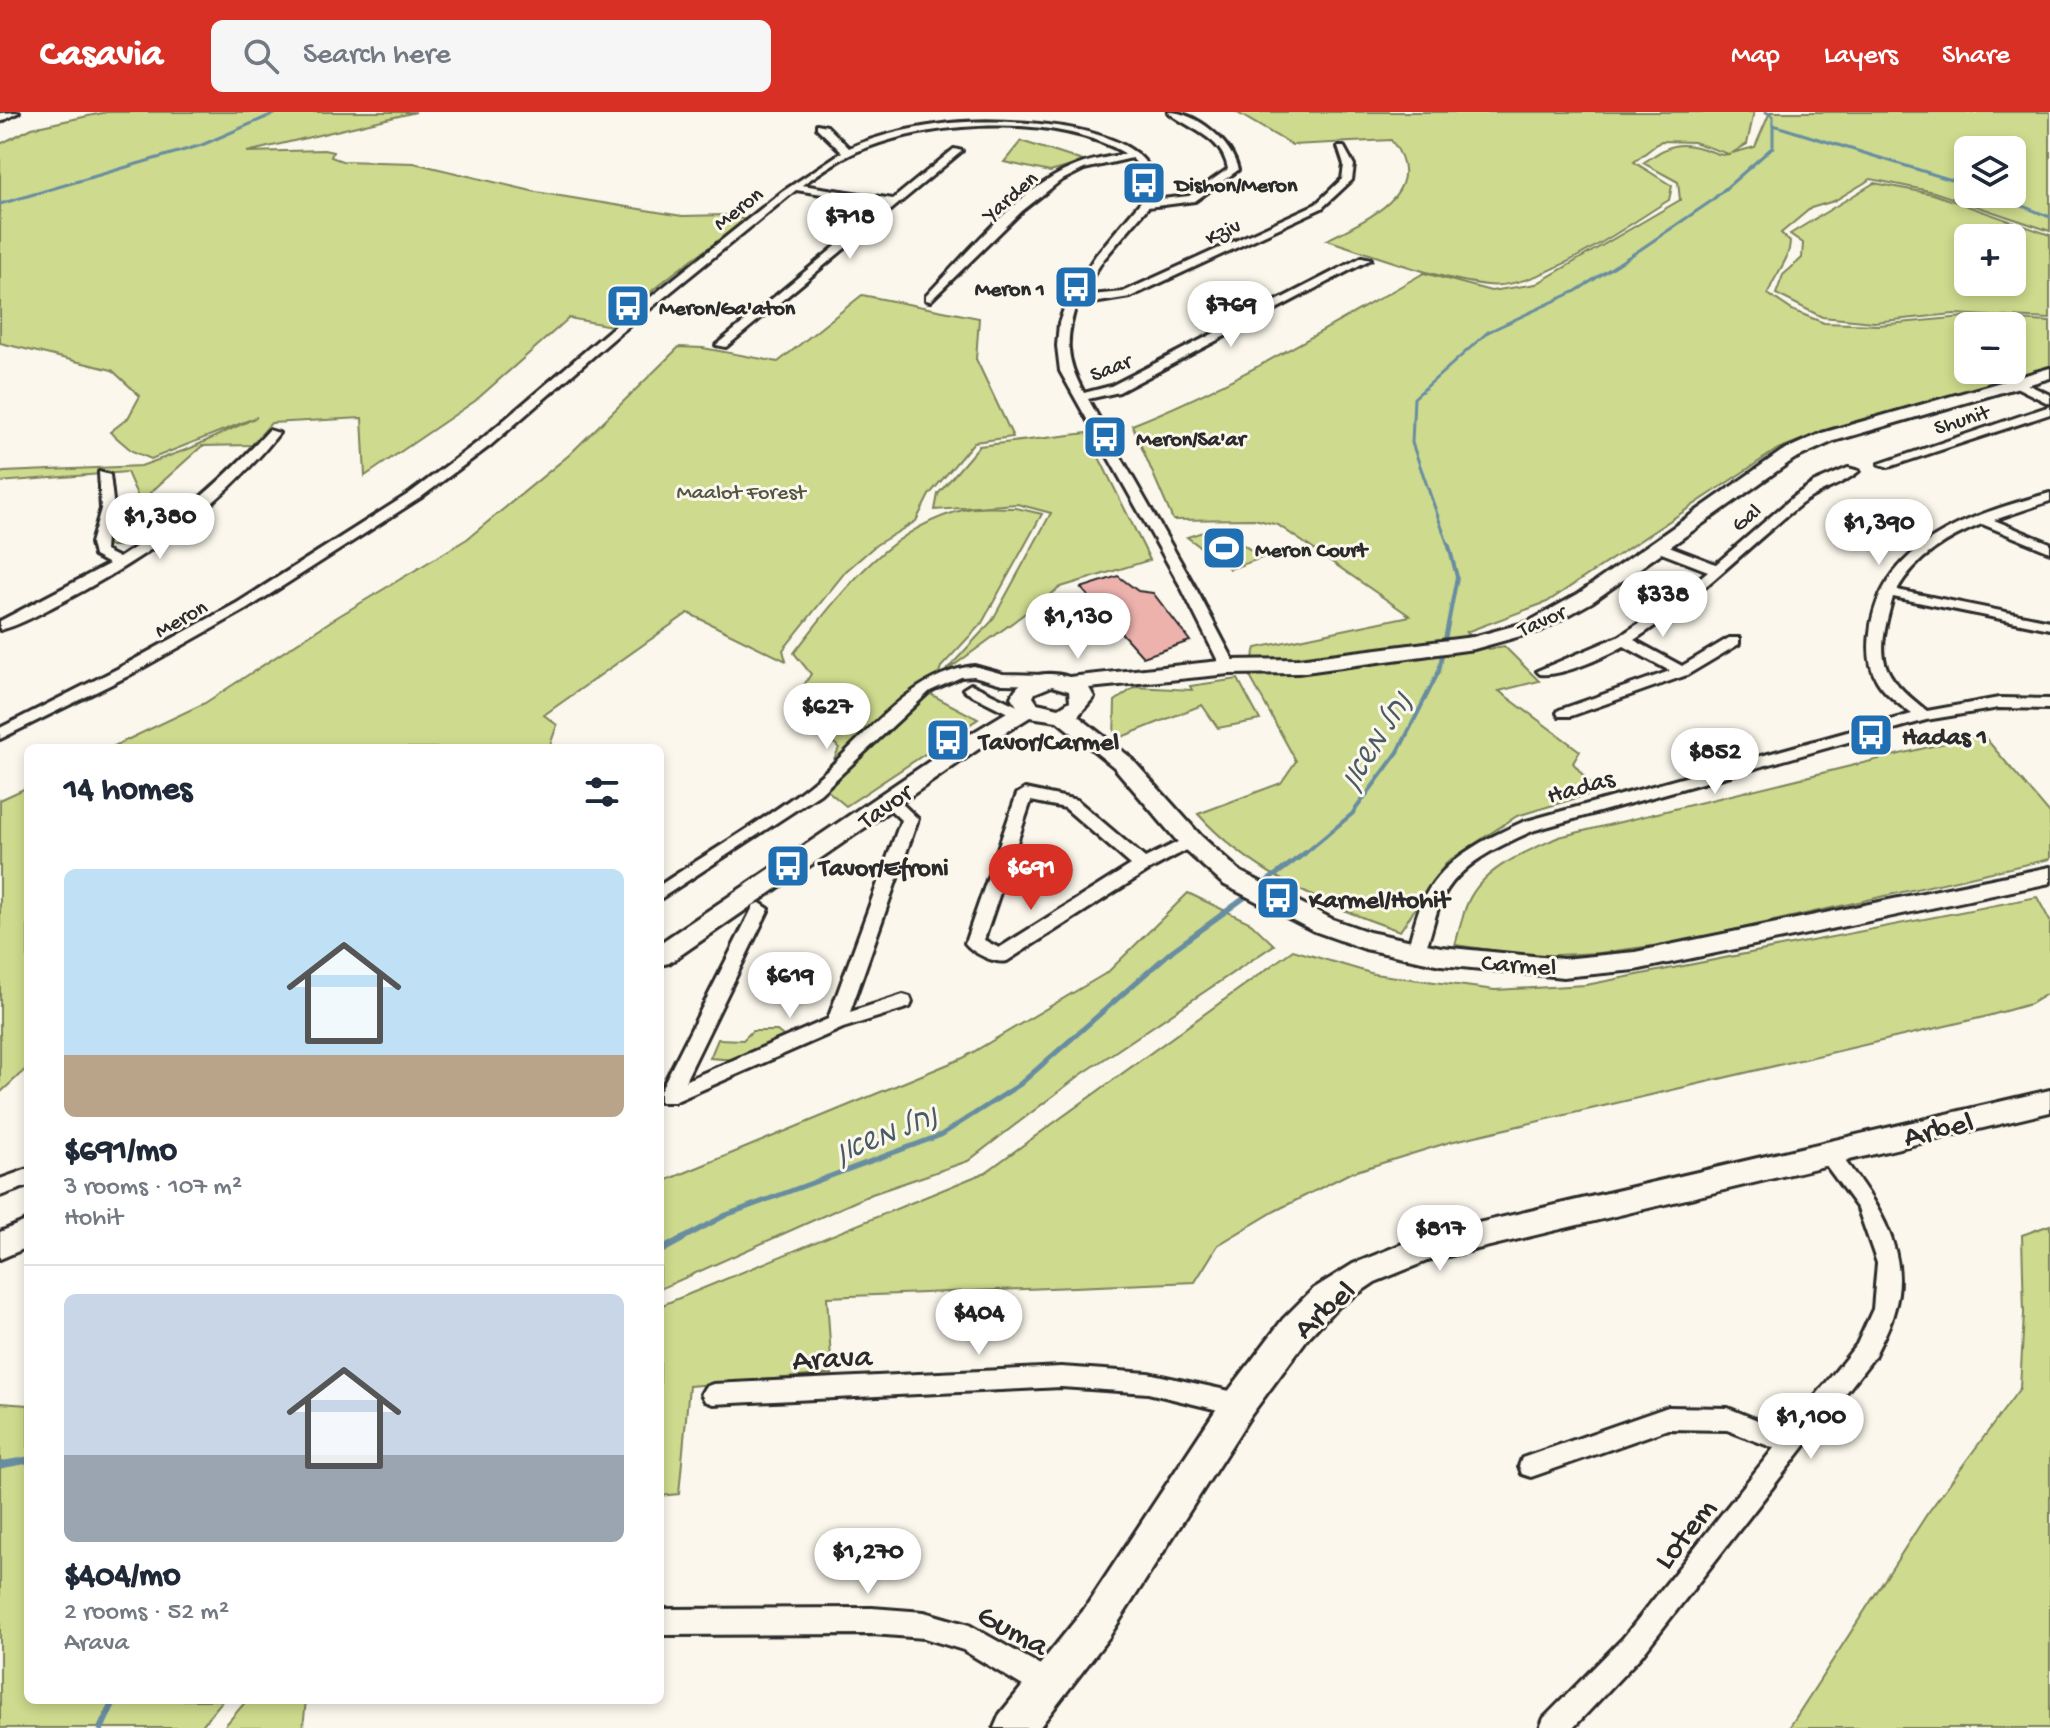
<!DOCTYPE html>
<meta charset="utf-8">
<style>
:root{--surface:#fff;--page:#f6f6f7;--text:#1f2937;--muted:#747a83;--line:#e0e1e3;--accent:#d93025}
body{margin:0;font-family:"Gochi Hand","Playpen Sans Hebrew",sans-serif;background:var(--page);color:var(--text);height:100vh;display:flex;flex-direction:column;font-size:30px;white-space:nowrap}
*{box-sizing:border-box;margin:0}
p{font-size:26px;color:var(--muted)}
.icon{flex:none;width:44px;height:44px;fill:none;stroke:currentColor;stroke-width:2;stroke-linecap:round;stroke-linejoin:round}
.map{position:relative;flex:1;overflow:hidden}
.side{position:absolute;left:24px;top:632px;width:640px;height:960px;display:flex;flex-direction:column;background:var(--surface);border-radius:12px;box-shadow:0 4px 12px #0003}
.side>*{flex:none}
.buttons{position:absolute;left:1954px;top:24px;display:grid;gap:16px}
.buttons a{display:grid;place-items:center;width:72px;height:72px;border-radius:12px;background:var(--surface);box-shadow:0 4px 12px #0003;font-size:40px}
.price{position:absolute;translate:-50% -68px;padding:0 18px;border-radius:28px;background:#fff;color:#222;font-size:26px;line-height:52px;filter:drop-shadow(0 2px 4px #0008)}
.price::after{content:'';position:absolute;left:50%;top:48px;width:24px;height:18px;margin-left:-12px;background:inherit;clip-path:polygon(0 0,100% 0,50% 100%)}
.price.selected{background:var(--accent);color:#fff}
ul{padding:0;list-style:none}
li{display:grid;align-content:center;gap:16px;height:424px;padding:0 40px}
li+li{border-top:2px solid var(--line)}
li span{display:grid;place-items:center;height:248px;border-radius:12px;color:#555}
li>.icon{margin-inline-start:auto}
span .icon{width:144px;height:144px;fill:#fffc;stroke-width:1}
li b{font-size:34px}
h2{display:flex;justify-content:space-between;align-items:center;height:96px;padding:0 40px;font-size:34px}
header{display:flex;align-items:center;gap:48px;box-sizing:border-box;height:112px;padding:0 40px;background:var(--accent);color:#fff}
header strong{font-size:38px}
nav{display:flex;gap:44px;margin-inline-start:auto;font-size:28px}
.search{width:560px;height:72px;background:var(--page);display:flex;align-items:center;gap:20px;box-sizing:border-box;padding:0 28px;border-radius:12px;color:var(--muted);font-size:30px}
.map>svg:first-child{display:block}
.green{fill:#ceda8d;stroke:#7c825c;stroke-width:2;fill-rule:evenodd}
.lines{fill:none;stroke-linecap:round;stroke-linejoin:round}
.stream-far3{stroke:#678da1;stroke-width:3}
.stream-far2{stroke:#678da1;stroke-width:4}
.stream-far1{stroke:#678da1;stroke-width:5}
.stream{stroke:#678da1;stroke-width:7}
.building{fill:#eeb2ad;stroke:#2b2b2b;stroke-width:2}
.street-casing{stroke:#2b2b2b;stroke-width:6}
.secondary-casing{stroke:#2b2b2b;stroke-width:6}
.street{fill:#fbf7ec;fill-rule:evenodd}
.secondary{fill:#fbf7ec;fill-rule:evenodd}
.labels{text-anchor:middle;stroke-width:6;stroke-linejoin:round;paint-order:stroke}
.far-poi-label{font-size:22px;font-weight:bold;fill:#2b2b2b;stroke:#fbf7ec;text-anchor:start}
.far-street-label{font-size:22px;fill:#2b2b2b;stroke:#fbf7ec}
.far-park-label{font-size:22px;fill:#545744;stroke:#fbf7ec}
.poi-label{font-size:26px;font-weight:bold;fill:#2b2b2b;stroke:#fbf7ec;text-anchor:start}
.street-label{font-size:26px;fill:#2b2b2b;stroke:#fbf7ec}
.water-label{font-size:28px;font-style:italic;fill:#495c66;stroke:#fbf7ec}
.near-street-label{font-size:32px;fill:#2b2b2b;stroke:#fbf7ec}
</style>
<header>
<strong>Casavia</strong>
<div class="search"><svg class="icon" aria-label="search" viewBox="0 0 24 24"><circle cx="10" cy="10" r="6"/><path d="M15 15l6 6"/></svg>Search here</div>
<nav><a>Map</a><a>Layers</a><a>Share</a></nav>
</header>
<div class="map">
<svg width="2050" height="1616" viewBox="0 0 2050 1616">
<rect width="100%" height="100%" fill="#fbf7ec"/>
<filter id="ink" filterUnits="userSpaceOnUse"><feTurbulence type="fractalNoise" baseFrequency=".0125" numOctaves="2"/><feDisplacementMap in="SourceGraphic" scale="16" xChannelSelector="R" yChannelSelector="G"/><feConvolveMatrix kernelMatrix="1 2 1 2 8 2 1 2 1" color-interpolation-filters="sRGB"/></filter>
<g filter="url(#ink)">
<!-- green -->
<g class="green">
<path d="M107,0h309l-169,40 77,-2 9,2 -2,5 11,4 72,2 122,29 146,24 44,-1 24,6c-51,30 -94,65 -139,105l-42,-8 -94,83 -110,75 -3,-58 -91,5 -19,22 -50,1 -62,56 -13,-30 -127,10v-9l4,-1 137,-6 50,-18 66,-31 -106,42 -19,-8 -22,-19 18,-14 12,-22 -28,-26 -112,-27v-199l32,-16z"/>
<path d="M1236,0h518l-7,32 -15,9 23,-6 15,-35h280v119l-116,-39 -63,-13 -37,22 -23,7 -30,25 9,9c-1,21 -16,32 -22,52l24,16 32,13 54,2 86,-8 86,5v50l-54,10 -164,46 -54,21 -231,153 -81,30 23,17 15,-3 35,35 -40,10 81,60 -7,12 24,29 -80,24 -70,46 -47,69c-74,-25 -149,-58 -202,-117l83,-31 15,-22 -48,-88 8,-25 154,-32 -132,-91 -24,-6 -81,1 -41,-95c102,-40 196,-98 292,-152l67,18 45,-7 144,-84 -2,-18 -35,-19c27,-19 35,-23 67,-12 8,3 11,5 19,3l-36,-12 -32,-1 -27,21 38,24 -3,14c-44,27 -131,91 -182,85 -47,-5 -113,-30 -160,-45 39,-21 106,-47 64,-100l-99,5zM1968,38h44v44h-44zM1968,214h44v44h-44z"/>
<polygon points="1021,29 1086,50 1050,60 1004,50"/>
<path d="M1874,71l59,11 117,41v84l-96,-5 -80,8 -52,-5 -46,-23 7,-19 19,-17 1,-15 -13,-9zM1968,126h44v44h-44z"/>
<polygon points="862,183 979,206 976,247 1013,325 974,330 929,383 916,409 876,433 846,459 783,538 786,549 688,501 544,603 557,613 549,636 110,636 205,591 334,507 467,427 569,343 679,235 703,236 778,250"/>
<polygon points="1087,321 1150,448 1061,475 945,560 992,509 1051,401 1017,392 935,398 938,382 979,334"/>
<path d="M1016,396l26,6 -60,109 -41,44 -9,28 46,24 -132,87 -24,-20 17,-38 -46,-46 18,-28 -17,-21c46,-59 95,-127 173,-144 15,-3 34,-1 49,-1z"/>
<polygon points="117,404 159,415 130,434 108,434 105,431 112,406"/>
<polygon points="1218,415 1262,446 1230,457 1187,425"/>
<polygon points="1238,567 1260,608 1218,616 1202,593 1114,628 1115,589 1135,575 1192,578 1190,574"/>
<path d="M1982,622l68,80v45l-375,84 -76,10 -65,3 -79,-11c4,-13 7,-30 13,-43 16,-35 58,-50 91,-65z"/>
<polygon points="28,675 28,955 0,981 0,688"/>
<polygon points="1188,781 1251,811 1274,833 1079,964 968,1049 872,1082 660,1177 660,1071 963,946 1108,860"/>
<polygon points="2037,785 2050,809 2050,880 2030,892 1984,905 1450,1030 1350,1061 1275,1099 1218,1133 1195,1170 827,1185 832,1262 689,1274 679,1382 660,1384 660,1194 986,1060 1293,838 1374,862 1495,878 1586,873"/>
<polygon points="752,919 777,919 787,927 749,949 710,946 718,927 743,928"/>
<polygon points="2050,1113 2050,1616 1789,1616 1927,1402 2020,1276 2024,1202 2022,1123"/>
<polygon points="0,1291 28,1293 28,1588 223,1588 200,1616 0,1616"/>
<polygon points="247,1588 306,1588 303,1616 223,1616"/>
</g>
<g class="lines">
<!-- stream-far3 -->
<g class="stream-far3">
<polyline points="1773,13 1968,73"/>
<polyline points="1992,82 2050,105"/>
<polyline points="0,92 202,33 278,0"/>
<polyline points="1449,436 1412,331 1414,286 1488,220 1576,179 1641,137 1710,90 1773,35 1773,4 1766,0"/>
</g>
<!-- stream-far2 -->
<polyline class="stream-far2" points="1303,743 1352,702 1398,640 1439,559 1457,465 1449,434"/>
<!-- stream-far1 -->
<g class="stream-far1">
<polyline points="1259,775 1305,741"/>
<polyline points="678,1129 726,1103 941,1023 1019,973 1173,838 1251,781"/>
</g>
<!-- stream -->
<g class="stream">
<polyline points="660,1139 682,1127"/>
<polyline points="0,1353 28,1348"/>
<polyline points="101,1616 114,1588"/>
</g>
</g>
<!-- building -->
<polygon class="building" points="1118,464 1138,479 1153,481 1190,529 1143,545 1081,476"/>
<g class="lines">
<!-- street casing -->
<g class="street-casing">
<g id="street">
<path d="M1168,0c29,0 64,30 70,58l-43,31 -47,6 -45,53 -23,36 43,-4 193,-88 26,-25 2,-14 -6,-18h6l10,18 -2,15 -30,28 -192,89 -37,6 -16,-1c-12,36 -12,57 7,91l27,-7 251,-129 9,2 -252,133 -31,7 107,188 42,80 -3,3 -5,2 -8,-5 -40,-80 -121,-216 -3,-25 2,-23 8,-23 29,-45 47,-56 1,-27 -12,-14 -48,11 -24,12 -38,30 -92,90 -4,-1v-4c41,-43 91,-105 145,-128 18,-8 37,-11 55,-14 -67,-40 -189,-34 -260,-6 -23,8 -44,23 -64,37l91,14 61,-50 8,2 -236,196 -10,-2 171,-141 -91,-14 -177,144 -128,111 -71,53 -173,111 -119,67 -128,63v-11l117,-59 120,-66 173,-110 72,-54 129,-110 171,-137 60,-40 -25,-24v-4l10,2 22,22c32,-14 67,-21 101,-25 49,-5 223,-3 203,77l36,-4 39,-27c-6,-33 -38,-39 -60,-57z"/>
<polygon points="2010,268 2018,268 2050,283 2050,292 2010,272"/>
<polygon points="2050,294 2050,302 1889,355 1879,352"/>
<path d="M269,318l10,3c-57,73 -136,127 -217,169 -20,10 -41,23 -62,28v-9l109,-57 -15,-8 -3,-13 10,-34 -2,-37 11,3 4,34 -8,29 -1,13 14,7c56,-36 105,-78 150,-128z"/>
<path d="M1848,356l11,3c-16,14 -40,19 -58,33 -56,45 -105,97 -167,136l48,26 47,-28h10v6l-52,31 -116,41h-12l-2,-3 2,-3 111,-39 -46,-25c-20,11 -62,31 -84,28l-3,-3 83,-35 45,-30 43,-35 -57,-22v-6h10l55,21 77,-67 20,-14z"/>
<path d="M2050,381v8l-56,19 56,23v9l-68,-28c-35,14 -66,33 -85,66l153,31v8l-157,-32c-17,61 -16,75 34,114l72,-13 51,1v10l-51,-1 -73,12 -391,110c-34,15 -78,34 -94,71 -8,17 -9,37 -19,54h-12l-3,-5c6,-18 9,-37 18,-54 20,-38 60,-57 98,-74l389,-108c-32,-24 -47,-38 -42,-81 10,-90 103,-119 180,-140z"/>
<path d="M974,554l29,8 41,1 8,5 -8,5 -42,-1 -28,-8 -13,1 -31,14 -110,103 -160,105v-14c49,-33 102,-63 148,-99 53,-41 96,-111 166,-120z"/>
<polygon points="971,572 1026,598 1028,601 1026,604 1014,604 966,580 963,577"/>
<path d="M1025,677l52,11 68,58 41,-20 6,-2 9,6 -52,28 -142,91c-13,3 -34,-8 -42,-18l52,-149zM1031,689l34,7 66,57 -132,83 -15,-8z"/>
<polygon points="889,684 895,685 918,707 850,900 903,883 910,885 912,890 910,895 843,916 674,990 660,990 660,979 754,793 760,791 769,797 685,969 828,907 901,708 881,689"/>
<path d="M1827,1033l7,2c36,46 80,102 60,164 -4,16 -13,31 -20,46l-233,299 -68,72h-33l4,-10 79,-80 151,-190 -47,-18 -59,-1 -137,48 -9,-3 -3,-8 3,-8 146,-51 60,1 59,24 70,-88 16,-35 4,-46 -19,-54 -41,-56 3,-6z"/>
<polygon points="28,1057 28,1074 0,1084 0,1067"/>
<polygon points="1061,1255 1148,1261 1239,1281 1247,1285 1251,1292 1247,1299 1239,1303 1148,1281 1061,1275 713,1292 705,1289 701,1282 705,1275 713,1272"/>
<polygon points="872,1496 924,1500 969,1513 1058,1563 1061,1573 1058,1583 1048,1586 1038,1583 963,1538 924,1526 872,1522 660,1523 660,1497"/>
</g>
</g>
<!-- secondary casing -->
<g class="secondary-casing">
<g id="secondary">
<polygon points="19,0 0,10 0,1"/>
<path d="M2050,256v10l-216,63 -40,18 -202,143 -50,28 -68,19 -176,24 -69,1 -140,14 5,9 -16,19 52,41 71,79 40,36 91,47 37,13 72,15 122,12 72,-7 415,-85v16l-415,87 -72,7 -122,-12 -76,-16 -51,-18 -91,-47 -40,-36 -69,-81 -57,-46 -27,-4 -50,31 -311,215 -9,2v-22l304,-205 53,-32 -6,-9c11,-23 35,-27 58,-20l160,-17 69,-1 175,-22 55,-15 50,-28 204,-143 40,-18zM1052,574l17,5 1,10 -11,7 -22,-5 -4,-6 2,-4z"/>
<polygon points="2050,978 2050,1000 1427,1149 1375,1170 1335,1197 1307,1227 1251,1303 1109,1525 1039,1616 994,1616 1000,1602 1083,1499 1227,1281 1283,1207 1313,1177 1353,1152 1422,1124"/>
<polygon points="28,1108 28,1135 0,1147 0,1120"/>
</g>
</g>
<!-- street -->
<use href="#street" class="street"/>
<!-- secondary -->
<use href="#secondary" class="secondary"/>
</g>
</g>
<!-- icons -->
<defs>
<g id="bus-square" transform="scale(2.3)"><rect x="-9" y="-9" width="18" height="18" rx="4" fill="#1f6fb2" stroke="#fbf7ec"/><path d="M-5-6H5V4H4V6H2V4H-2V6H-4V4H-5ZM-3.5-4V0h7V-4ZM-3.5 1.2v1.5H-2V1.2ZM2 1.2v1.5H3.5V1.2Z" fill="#fff"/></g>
<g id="stadium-square" transform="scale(2.3)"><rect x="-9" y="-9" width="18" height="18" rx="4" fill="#1f6fb2" stroke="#fbf7ec"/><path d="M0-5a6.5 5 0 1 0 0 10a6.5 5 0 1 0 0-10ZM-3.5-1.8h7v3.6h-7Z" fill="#fff"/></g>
</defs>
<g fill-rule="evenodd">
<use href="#bus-square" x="1144" y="71"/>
<use href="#bus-square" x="1076" y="175"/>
<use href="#bus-square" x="628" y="194"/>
<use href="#bus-square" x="1105" y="325"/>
<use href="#stadium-square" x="1224" y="436"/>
<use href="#bus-square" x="1871" y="623"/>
<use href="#bus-square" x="948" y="628"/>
<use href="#bus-square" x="788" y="754"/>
<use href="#bus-square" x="1278" y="786"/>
</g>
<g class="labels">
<!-- far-poi labels -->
<g class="far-poi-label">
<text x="1175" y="79">Dishon/Meron</text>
<text x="1045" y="183" text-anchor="end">Meron 1</text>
<text x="659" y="202">Meron/Ga'aton</text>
<text x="1136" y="333">Meron/Sa'ar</text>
<text x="1255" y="444">Meron Court</text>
</g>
<!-- far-street labels -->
<g class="far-street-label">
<text transform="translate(1009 83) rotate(-41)" y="8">Yarden</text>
<text transform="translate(737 95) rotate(-38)" y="8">Meron</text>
<text transform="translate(1222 118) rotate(-25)" y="8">Kziv</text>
<text transform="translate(1110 254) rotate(-22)" y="8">Saar</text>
<text transform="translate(1961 306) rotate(-18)" y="8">Shunit</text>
<text transform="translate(1745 404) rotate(-40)" y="8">Gal</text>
<text transform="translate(180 505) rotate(-29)" y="8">Meron</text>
<text transform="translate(1541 507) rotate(-24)" y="8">Tavor</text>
</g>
<!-- far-park labels -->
<g class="far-park-label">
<text x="741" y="386">Maalot Forest</text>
</g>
<!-- poi labels -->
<g class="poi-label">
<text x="1902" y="632">Hadas 1</text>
<text x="979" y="637">Tavor/Carmel</text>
<text x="819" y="763">Tavor/Efroni</text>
<text x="1309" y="795">Karmel/Hohit</text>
</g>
<!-- street labels -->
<g class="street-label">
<text transform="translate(1580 673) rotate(-16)" y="9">Hadas</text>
<text transform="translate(884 693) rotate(-35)" y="9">Tavor</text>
<text transform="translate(1519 851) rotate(4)" y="9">Carmel</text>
</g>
<!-- water labels -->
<g class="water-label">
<text transform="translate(1375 628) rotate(-58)" y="10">נחל משאן</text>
<text transform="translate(886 1021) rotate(-22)" y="10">נחל משאן</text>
</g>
<!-- near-street labels -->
<g class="near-street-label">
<text transform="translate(1938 1015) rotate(-13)" y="11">Arbel</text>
<text transform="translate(1323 1196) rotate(-42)" y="11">Arbel</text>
<text transform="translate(832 1244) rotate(-3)" y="11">Arava</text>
<text transform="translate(1683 1420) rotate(-52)" y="11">Lotem</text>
<text transform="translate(1014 1516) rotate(28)" y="11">Guma</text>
</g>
</g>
</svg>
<div class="buttons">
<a><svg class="icon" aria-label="layers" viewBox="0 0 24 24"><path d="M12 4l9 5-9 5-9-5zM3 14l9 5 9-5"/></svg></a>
<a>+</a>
<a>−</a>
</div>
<b class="price" style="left:850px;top:149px">$718</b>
<b class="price" style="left:1231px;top:237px">$769</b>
<b class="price" style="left:160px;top:449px">$1,380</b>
<b class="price" style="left:1879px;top:455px">$1,390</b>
<b class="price" style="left:1663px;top:527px">$338</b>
<b class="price" style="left:1078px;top:549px">$1,130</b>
<b class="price" style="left:827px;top:639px">$627</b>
<b class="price" style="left:1715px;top:684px">$852</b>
<b class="price selected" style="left:1031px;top:800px">$691</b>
<b class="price" style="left:790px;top:908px">$619</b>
<b class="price" style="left:1440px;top:1161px">$817</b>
<b class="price" style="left:979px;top:1245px">$404</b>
<b class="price" style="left:1811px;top:1349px">$1,100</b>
<b class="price" style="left:868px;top:1484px">$1,270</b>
<section class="side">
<h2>14 homes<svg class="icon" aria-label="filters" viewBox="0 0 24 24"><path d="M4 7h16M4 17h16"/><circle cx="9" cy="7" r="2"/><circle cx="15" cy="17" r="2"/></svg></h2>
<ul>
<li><span style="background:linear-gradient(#bfe0f5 75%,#b9a48a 0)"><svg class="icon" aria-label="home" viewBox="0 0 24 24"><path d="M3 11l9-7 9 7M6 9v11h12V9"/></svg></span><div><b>$691/mo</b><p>3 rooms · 107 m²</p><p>Hohit</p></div></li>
<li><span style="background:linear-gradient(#c9d6e8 65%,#9aa5b1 0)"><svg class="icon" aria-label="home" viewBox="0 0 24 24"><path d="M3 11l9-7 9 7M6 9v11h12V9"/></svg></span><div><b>$404/mo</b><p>2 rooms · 52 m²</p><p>Arava</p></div></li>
</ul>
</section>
</div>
